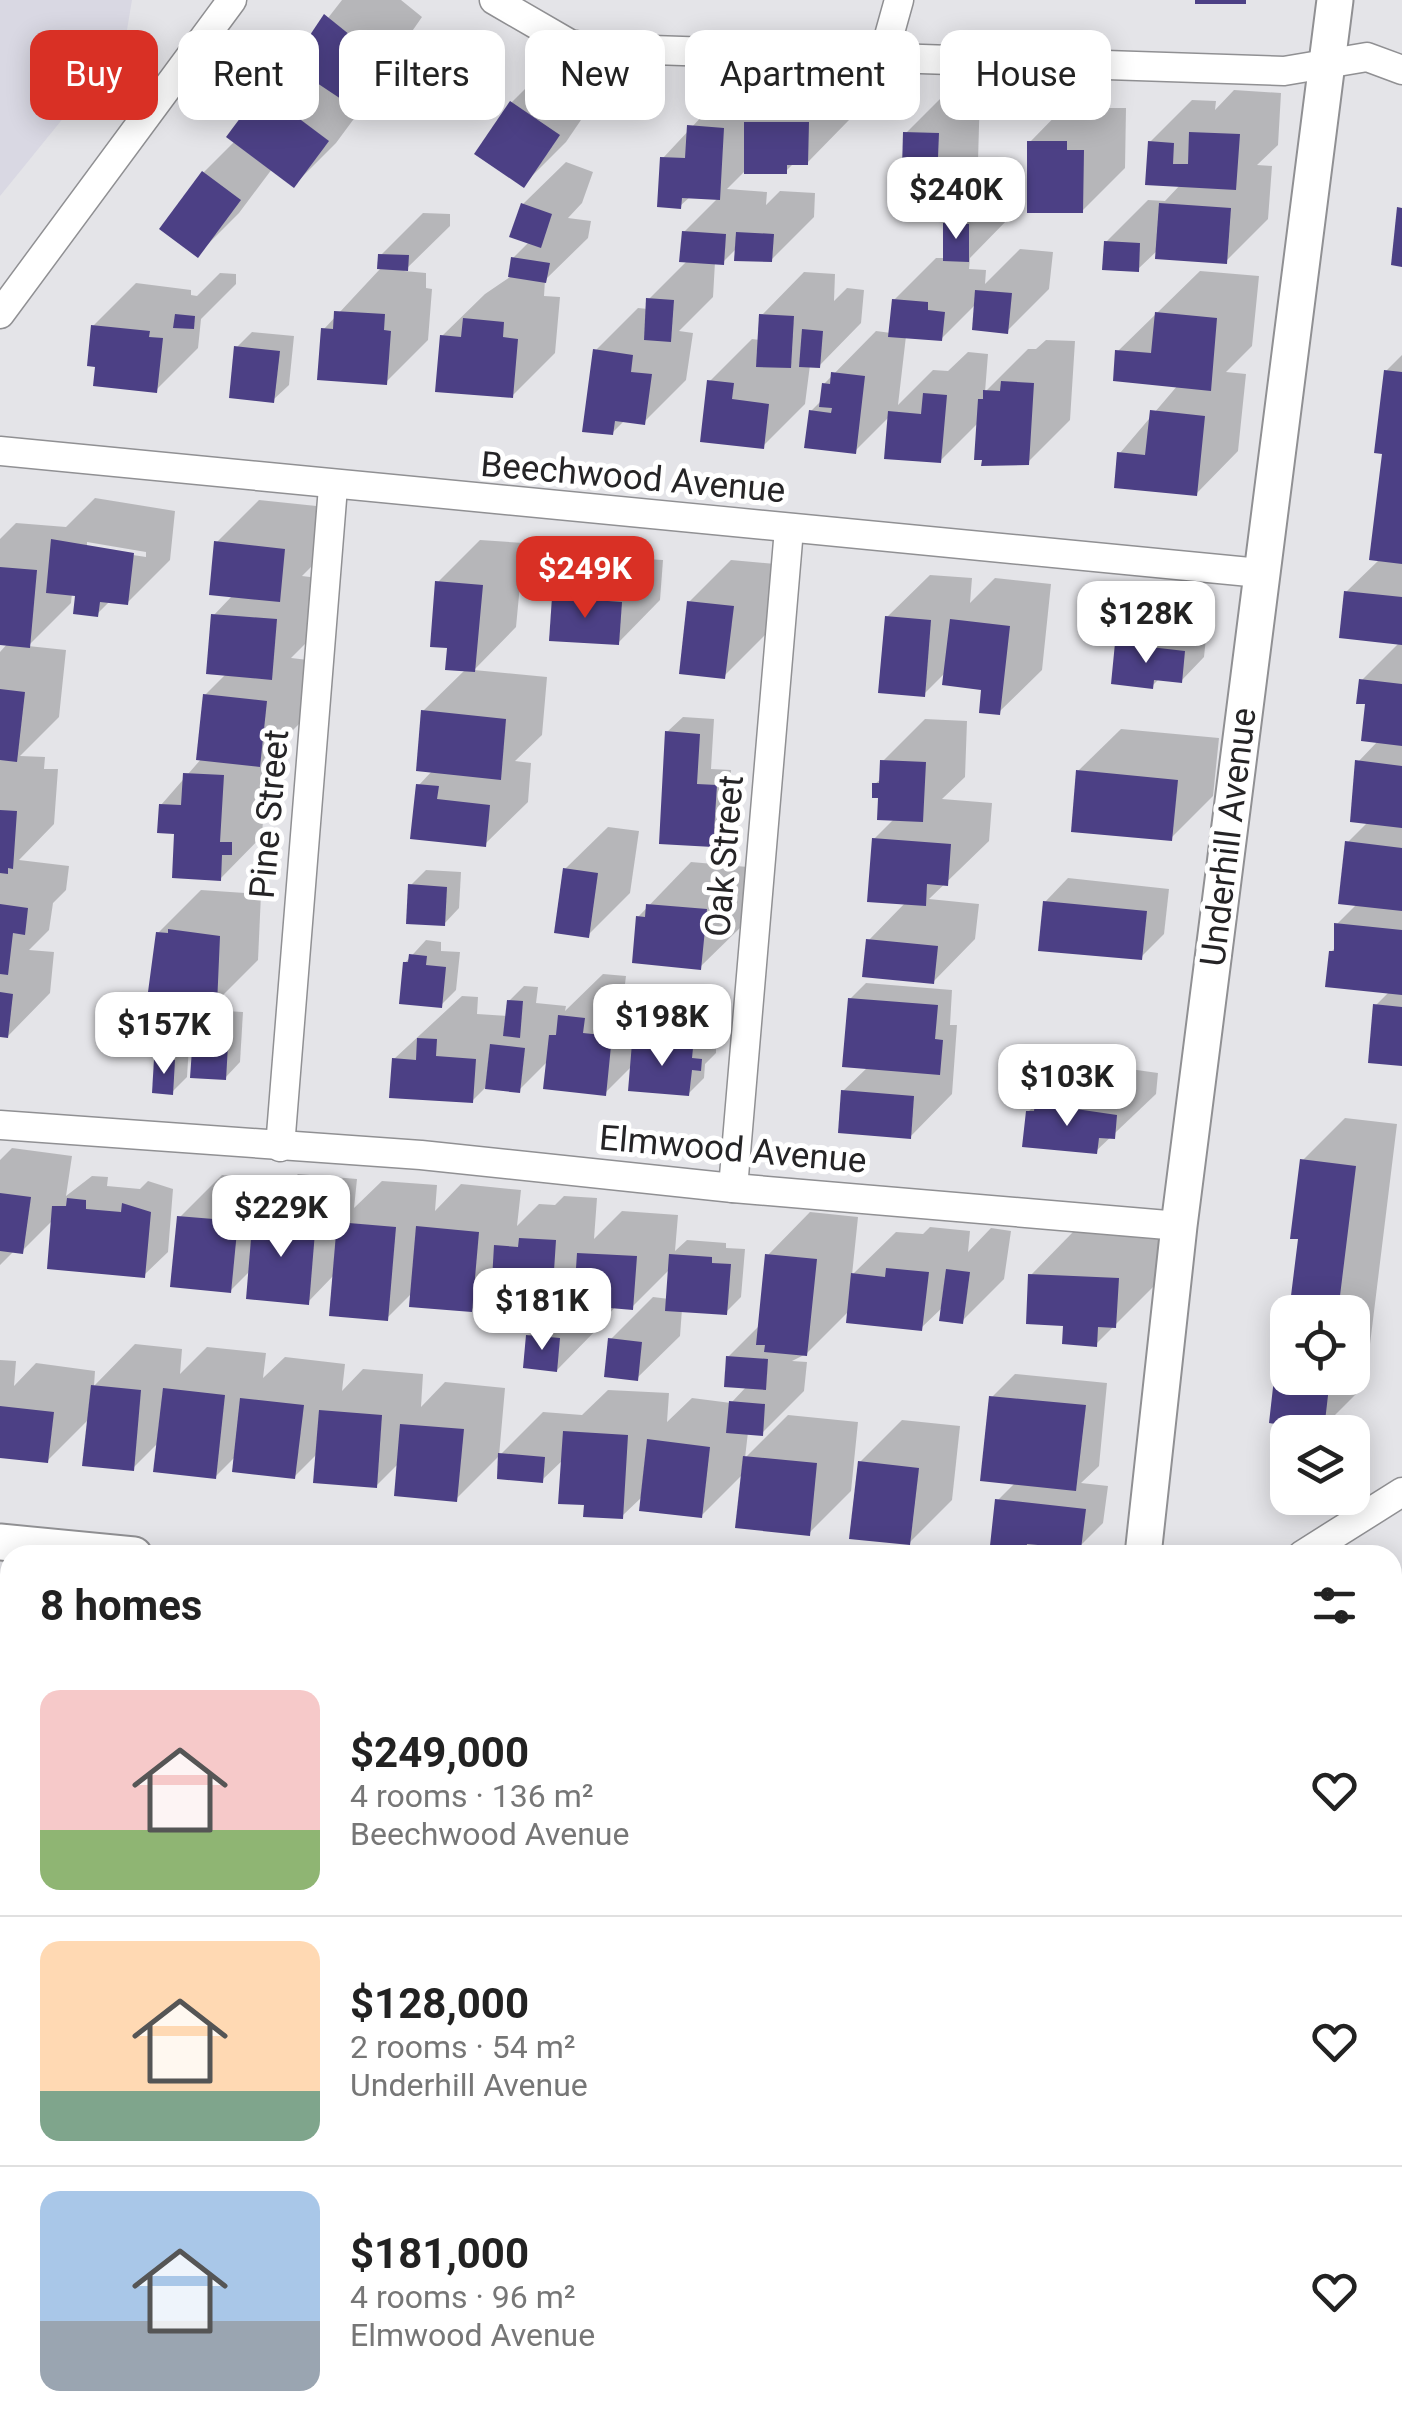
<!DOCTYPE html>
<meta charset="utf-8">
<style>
:root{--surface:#fff;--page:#f6f6f6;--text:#222;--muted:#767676;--line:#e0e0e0;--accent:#d93025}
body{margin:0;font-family:Roboto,sans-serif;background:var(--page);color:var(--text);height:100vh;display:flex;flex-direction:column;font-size:38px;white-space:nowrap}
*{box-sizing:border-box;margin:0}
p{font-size:32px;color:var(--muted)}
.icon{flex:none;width:55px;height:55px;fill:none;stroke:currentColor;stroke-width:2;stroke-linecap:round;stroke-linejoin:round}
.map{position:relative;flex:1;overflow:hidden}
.drawer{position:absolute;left:0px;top:1545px;width:1402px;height:890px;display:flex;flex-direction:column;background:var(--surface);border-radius:30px 30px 0 0;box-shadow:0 5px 25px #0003}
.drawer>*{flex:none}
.guide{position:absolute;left:30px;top:30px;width:1342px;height:90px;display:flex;gap:20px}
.tools{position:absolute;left:1270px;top:1295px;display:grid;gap:20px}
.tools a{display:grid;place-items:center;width:100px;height:100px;border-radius:20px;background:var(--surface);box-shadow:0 5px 25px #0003;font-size:50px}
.price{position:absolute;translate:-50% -85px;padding:0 22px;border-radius:20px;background:#fff;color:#222;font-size:32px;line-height:65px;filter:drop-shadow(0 2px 5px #0008)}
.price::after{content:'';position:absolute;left:50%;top:60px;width:30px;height:22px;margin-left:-15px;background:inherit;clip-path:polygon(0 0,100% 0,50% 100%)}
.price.current{background:var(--accent);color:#fff}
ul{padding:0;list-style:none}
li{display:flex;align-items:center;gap:30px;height:250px;padding:0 40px}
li+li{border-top:2px solid var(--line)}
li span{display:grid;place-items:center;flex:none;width:280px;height:200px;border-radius:20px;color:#555}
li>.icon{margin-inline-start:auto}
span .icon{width:120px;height:120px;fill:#fffc;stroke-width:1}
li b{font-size:42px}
h2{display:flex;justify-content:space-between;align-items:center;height:120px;padding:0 40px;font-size:42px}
.tag{padding:0 35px;border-radius:20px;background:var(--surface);box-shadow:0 5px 25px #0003;font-size:35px;line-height:90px}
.tag.current{background:var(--accent);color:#fff}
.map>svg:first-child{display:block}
.built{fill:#d9d8e3}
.shadow{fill:#0003;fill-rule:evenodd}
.building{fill:#4c4085}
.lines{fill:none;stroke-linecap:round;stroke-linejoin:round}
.minor-casing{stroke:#909093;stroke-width:31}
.tertiary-casing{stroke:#909093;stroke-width:39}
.minor{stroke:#fff;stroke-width:28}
.tertiary{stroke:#fff;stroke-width:35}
.labels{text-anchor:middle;stroke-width:10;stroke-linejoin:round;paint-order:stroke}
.street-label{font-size:35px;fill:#252426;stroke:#fff}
</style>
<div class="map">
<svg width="1402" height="2435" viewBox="0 0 1402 2435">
<rect width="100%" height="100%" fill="#e4e4e8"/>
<!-- built -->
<polygon class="built" points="0,0 132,0 125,42 0,196"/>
<!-- shadow -->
<g class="shadow">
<polygon points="342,0 401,0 422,17 392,60 361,91 370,97 336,143 294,185 272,169 239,213 197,255 203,173 235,141 263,92 300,54"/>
<polygon points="554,60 600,92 566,142 524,184 512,102"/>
<polygon points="789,80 850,81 849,120 807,163 794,163 786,171 745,171 727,189 767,192 766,205 780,191 815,193 814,217 771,260 737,248 723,262 715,262 713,297 679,331 693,333 686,380 644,422 625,420 612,433 596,350 638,308 648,309 649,299 688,260 684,232 718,198 691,196 680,206 663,158 732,84 765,86 764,105"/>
<polygon points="1234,90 1281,93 1278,145 1257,165 1272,166 1268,219 1226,261 1159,249 1138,269 1106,242 1148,200 1165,201 1181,184 1150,142 1192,100 1216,101 1215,110"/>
<polygon points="948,91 980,92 978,161 935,204 905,134"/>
<polygon points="1072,99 1109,100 1108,108 1126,108 1125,168 1082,211 1030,142"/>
<polygon points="566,162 593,172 582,203 568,218 591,221 588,238 545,280 544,296 560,297 555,353 512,396 442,336 485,294 510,277 513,258 530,241 523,204"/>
<polygon points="988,182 1011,183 1010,217 970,258 969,269 986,270 985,284 1020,249 1053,252 1049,289 1007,331 977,303 941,339 906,336 898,405 933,370 948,371 968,352 988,354 985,392 1028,349 1036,349 1046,340 1075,341 1070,420 1028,462 979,422 940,461 890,416 855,451 811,411 822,400 824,384 876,331 891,333 894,300 936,258 945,258 946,224"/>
<polygon points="423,213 450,214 450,226 404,271 426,273 426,288 432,289 428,340 386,382 324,329 380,269 381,255"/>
<polygon points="1200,271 1259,276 1252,346 1226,372 1246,374 1238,451 1196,494 1120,453 1178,385 1118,351"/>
<polygon points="804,272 835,274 834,301 847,288 864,290 861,323 819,366 810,365 805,404 763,446 710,381 752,339 760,340 762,315"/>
<polygon points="220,273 236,274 236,284 201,319 198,348 156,390 97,365 93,326 136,283 191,290 191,295 197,296"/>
<polygon points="252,332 294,336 289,385 273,400 237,347"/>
<polygon points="1402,355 1402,1064 1376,1005 1390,991 1331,952 1336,947 1337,924 1358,903 1348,842 1368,822 1358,762 1378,741 1362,680 1400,642 1346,592 1380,559 1386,371"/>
<path d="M95,498l80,13 -5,49 -43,43 -17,-2 -13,13 -25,-21 -1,10 -43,43 38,4 -7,67 -39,39 25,1 -1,12h14l-4,55 -35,36 50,6 -3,24 -13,13 -4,27 -20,20 25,2 -4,41 -42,43 -8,1v-385l8,-9h-8v-104l16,-16 50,4zM87,542l59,10v5l-59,-9z"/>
<polygon points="259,500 326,507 321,557 302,576 318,578 314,635 291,658 308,660 301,722 264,759 261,800 274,801 273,810 263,820 262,836 220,879 177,832 161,805 202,758 205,695 227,673 213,616 233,595 217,542"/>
<polygon points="480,540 524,543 516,627 474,670 547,677 542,735 515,761 531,763 528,802 485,844 418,786 433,770 423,711 466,669 450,646 438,582"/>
<polygon points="596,556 663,560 660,600 618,643 554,598"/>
<polygon points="731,560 775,564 766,634 724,676 689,602"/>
<polygon points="930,575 972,578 970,603 995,578 1051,584 1042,670 999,712 984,688 946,672 924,694 887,617"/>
<polygon points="1141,621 1207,628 1204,657 1181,681 1160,678 1152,686 1117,644"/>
<polygon points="683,717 714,719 711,769 731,770 728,829 712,844 667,732"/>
<polygon points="925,719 967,721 965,777 942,799 992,803 989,841 929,899 979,904 975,939 933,982 869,940 906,902 874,839 895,818 875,784 882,778 883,761"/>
<polygon points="1121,729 1219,738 1213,796 1171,838 1078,771"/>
<polygon points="608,827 639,831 630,893 588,935 565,869"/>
<polygon points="691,862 748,867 743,925 700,967 638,917"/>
<polygon points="426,870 461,872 459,908 444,924 411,885"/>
<polygon points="1068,878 1169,889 1164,934 1141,957 1045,902"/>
<polygon points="201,890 261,894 258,960 216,1002 158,933"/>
<polygon points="426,940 441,942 441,951 460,952 456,990 441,1005 405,963"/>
<polygon points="603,974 626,976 624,992 653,995 650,1029 707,1034 706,1043 716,1045 716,1053 705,1064 704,1078 688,1094 632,1066 605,1093 549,1060 519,1090 486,1087 472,1101 394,1059 462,996 478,997 477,1014 508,1016 509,1001 524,986 538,987 536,1003 566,1006 565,1011"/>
<polygon points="866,983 952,990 950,1025 957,1025 952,1094 910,1137 843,1091 868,1067 850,999"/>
<polygon points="226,1011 243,1012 240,1062 225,1078 195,1036"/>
<polygon points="172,1044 189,1046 187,1077 172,1092 157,1060"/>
<polygon points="1080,1062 1158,1073 1156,1094 1096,1151 1028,1112"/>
<polygon points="1345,1118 1397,1124 1365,1385 1323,1427 1271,1420 1281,1344 1288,1337 1288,1378 1352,1378 1352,1312 1291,1312 1300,1237 1303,1160"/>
<polygon points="12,1148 72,1156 66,1196 92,1176 108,1177 107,1186 140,1189 148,1181 173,1189 168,1252 144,1275 54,1219 22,1251 15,1250 0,1265 0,1160"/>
<polygon points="298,1174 357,1179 354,1208 382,1181 437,1185 435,1211 461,1184 521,1190 517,1226 539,1204 555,1205 564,1196 597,1198 594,1239 622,1211 678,1215 675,1251 687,1240 726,1243 726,1248 745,1249 741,1297 726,1312 682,1309 680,1336 637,1378 611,1339 653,1297 669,1299 670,1269 632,1307 616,1306 608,1315 600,1314 599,1327 557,1370 529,1336 571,1294 577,1294 579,1272 551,1300 494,1287 471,1310 413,1292 387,1318 335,1274 308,1302 251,1270 230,1291 180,1217 222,1175 279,1180 278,1194"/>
<polygon points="810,1212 858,1217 852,1275 896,1232 923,1234 930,1227 970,1231 968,1252 991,1228 1011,1231 1004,1279 962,1321 944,1306 921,1328 850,1310 806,1354 792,1361 807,1362 804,1391 762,1433 748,1432 745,1458 788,1415 858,1422 851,1491 809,1533 744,1473 701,1516 643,1496 622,1516 586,1503 564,1459 542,1480 501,1454 456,1499 400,1462 376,1486 318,1453 294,1477 236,1456 215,1477 159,1442 133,1468 90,1418 47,1461 0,1455 0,1360 16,1361 14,1386 36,1363 95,1371 94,1386 135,1344 182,1349 180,1374 207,1347 266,1353 263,1378 285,1357 345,1364 342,1391 363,1369 423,1374 421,1407 445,1382 505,1388 499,1456 543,1412 582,1415 608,1390 669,1393 667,1422 692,1398 731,1403 747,1386 728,1357 761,1324 768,1255"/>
<polygon points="1073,1232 1160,1237 1157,1283 1096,1344 1066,1324 1031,1275"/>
<polygon points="1015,1374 1107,1383 1099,1466 1081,1483 1108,1486 1103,1523 1080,1546 1040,1543 1027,1555 1001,1555 998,1500 1016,1482 992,1397"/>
<polygon points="902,1420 960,1426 952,1500 909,1543 860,1462"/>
<polygon points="1397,2036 1402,2038 1402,2087 1392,2104 1392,2040"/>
<polygon points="1402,2160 1402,2289 1392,2306 1392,2177"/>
<polygon points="1012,2425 1091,2425 1086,2435 1006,2435"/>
<polygon points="1278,2425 1282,2425 1301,2435 1268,2435"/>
<polygon points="1304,2425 1322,2425 1315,2431"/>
</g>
<!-- building -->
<g class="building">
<rect x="1195" y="0" width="51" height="4"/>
<polygon points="324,14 381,60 350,105 290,65"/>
<polygon points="261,90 329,141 294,188 226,137"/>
<polygon points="510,101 560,135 524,188 474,154"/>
<polygon points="744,122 809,122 808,165 787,165 787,174 744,174"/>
<polygon points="687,125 724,128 720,200 682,198 681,209 657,207 660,157 685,158"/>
<polygon points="903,132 939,133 936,206 901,205"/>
<polygon points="1189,132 1240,134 1236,190 1145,185 1148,141 1174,143 1173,164 1188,164"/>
<polygon points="1027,141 1067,141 1067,150 1084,150 1083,213 1027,213"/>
<polygon points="202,171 241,200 198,258 159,229"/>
<polygon points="521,203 552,214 541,248 509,237"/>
<polygon points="1159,203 1231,208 1227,264 1155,259"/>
<polygon points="1397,207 1402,208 1402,267 1391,265"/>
<polygon points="943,223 969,224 969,262 943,261"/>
<polygon points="682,231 726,234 724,265 679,262"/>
<polygon points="736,232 774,234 772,262 734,261"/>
<polygon points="1104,241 1140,243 1139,272 1102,270"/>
<polygon points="378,254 409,255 408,271 377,269"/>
<polygon points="511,257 550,263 546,283 508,277"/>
<polygon points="975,290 1012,293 1008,334 972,330"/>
<polygon points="646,298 674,300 671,342 644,340"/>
<polygon points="892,299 928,302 928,310 945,312 942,341 888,337"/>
<polygon points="334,311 385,314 384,330 391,331 387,385 317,380 321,328 333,329"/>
<polygon points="1155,312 1217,318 1211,391 1113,381 1115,350 1151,353"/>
<polygon points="175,314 195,316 194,329 173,328"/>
<polygon points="759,314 794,316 791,368 756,367"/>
<polygon points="463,318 504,322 503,337 518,339 513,398 435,392 440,335 461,337"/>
<polygon points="91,325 150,331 149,337 163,338 157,393 93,386 95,367 87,366"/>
<polygon points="802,329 823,331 820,368 799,367"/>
<polygon points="234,346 280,351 274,403 229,398"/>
<polygon points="593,349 633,355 631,372 652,374 645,425 615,421 613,435 582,432"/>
<polygon points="1384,370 1402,372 1402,564 1369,560 1382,454 1374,453"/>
<polygon points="831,372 865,376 856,454 804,448 809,410 831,413 832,408 819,407 822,383 830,384"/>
<polygon points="707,380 734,383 732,399 769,404 764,449 700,442"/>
<polygon points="1001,381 1034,383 1029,465 981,466 982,460 974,460 978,399 983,399 983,390 1000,391"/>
<polygon points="923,393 947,395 941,463 884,459 888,411 921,414"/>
<polygon points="1150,410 1205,416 1197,496 1114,488 1117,452 1145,455"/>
<polygon points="51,539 134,553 128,605 100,602 98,617 73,614 75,596 46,593"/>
<polygon points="214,541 285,549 280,602 209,595"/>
<polygon points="0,567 37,570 30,648 0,645"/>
<polygon points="435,581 483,585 475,672 445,670 447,648 430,647"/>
<polygon points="1344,591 1402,597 1402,645 1339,638"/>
<polygon points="552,597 622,602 619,645 549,641"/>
<polygon points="687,601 734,606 725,679 679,674"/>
<polygon points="211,614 277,619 272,680 206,674"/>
<polygon points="885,616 931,620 925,697 878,693"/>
<polygon points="950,619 1010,626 1000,715 979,713 981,690 942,685"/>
<polygon points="1115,643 1185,651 1182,683 1154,680 1153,689 1111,684"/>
<polygon points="1359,679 1402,684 1402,746 1361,741 1365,704 1356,704"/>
<polygon points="0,689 25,692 17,762 0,760"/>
<polygon points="203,694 267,701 260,767 196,760"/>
<polygon points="421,710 506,719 501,780 416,771"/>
<polygon points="665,731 700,734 697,784 717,785 713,847 659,844"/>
<polygon points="880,760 926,762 923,822 877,820 878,798 872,798 872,783 879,783"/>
<polygon points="1355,760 1402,766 1402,828 1350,822"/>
<polygon points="1076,770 1178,780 1172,841 1071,832"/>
<polygon points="183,773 224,775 220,842 232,842 232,855 222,855 221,881 172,878 174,834 157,833 159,804 181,805"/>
<polygon points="416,784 439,786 437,799 490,805 486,847 410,839"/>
<polygon points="0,810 17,811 13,869 8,868 8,874 0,873"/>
<polygon points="872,838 951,844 948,886 927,884 926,906 867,902"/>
<polygon points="1345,841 1402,848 1402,911 1338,904"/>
<polygon points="563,868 598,873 589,938 554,933"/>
<polygon points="408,884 447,887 445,926 406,924"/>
<polygon points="1043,901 1147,911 1142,960 1038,951"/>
<polygon points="0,904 28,908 25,935 13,933 8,975 0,974"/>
<polygon points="646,904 707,909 701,970 632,963 636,916 645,917"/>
<polygon points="1334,923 1402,930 1402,995 1325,987 1329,951 1334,951"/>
<polygon points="168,929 220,936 217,1005 163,998 163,993 148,992 156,932 168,933"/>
<polygon points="866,939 938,946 934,984 862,977"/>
<polygon points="409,954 427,956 426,965 446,967 442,1008 399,1004 403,962 408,962"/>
<polygon points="0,992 13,994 8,1038 0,1037"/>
<polygon points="848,998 938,1005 935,1039 943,1040 940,1075 842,1067"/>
<polygon points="507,1000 523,1001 520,1038 503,1036"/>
<polygon points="1373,1004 1402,1007 1402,1066 1368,1063"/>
<polygon points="558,1015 585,1018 583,1033 612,1036 606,1096 543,1089 549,1035 556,1035"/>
<polygon points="208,1026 229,1027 226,1080 190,1078 193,1035 207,1036"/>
<polygon points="417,1038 437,1039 436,1056 476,1059 473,1103 389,1098 392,1058 416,1060"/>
<polygon points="632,1043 693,1048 692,1058 702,1059 701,1071 692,1070 689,1096 628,1091"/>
<polygon points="490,1044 525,1048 520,1093 485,1089"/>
<polygon points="154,1059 175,1060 173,1095 152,1093"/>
<polygon points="841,1090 914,1096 911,1139 838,1133"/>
<polygon points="1035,1103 1117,1115 1115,1139 1099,1138 1097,1154 1022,1147 1026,1111 1034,1111"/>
<polygon points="1300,1159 1356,1166 1338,1312 1289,1312 1298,1239 1290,1239"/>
<polygon points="0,1193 31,1197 23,1254 0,1251"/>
<polygon points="67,1198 86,1200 86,1209 121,1212 122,1203 151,1212 145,1278 47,1269 52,1206 66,1206"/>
<polygon points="253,1215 316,1220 309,1305 246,1299"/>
<polygon points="177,1216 238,1221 231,1293 170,1287"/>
<polygon points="337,1222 396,1227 388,1321 329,1316"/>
<polygon points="416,1226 479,1232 472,1312 409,1307"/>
<polygon points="519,1238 556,1240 552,1302 491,1298 494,1245 518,1247"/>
<polygon points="577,1253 637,1256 633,1310 610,1308 609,1317 573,1315"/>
<polygon points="669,1254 712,1257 712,1263 731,1264 727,1315 665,1311"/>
<polygon points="765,1254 817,1259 807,1356 764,1352 765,1345 756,1345"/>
<polygon points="886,1268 929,1272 922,1331 846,1323 851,1273 885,1277"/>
<polygon points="946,1269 970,1272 963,1324 939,1321"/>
<polygon points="1028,1274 1119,1278 1116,1328 1098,1327 1097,1347 1062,1344 1063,1326 1026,1324"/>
<polygon points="526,1335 560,1338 557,1372 523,1368"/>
<polygon points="608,1338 642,1342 638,1381 604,1377"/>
<polygon points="1278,1343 1288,1345 1288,1378 1330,1378 1324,1430 1269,1423"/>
<polygon points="726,1356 768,1359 766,1390 724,1387"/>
<polygon points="91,1385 141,1390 134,1471 82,1466"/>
<polygon points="163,1388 225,1395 216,1479 153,1472"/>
<polygon points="989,1396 1086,1405 1076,1491 980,1481"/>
<polygon points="240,1398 304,1405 295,1479 232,1472"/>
<polygon points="729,1401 765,1404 763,1436 726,1433"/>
<polygon points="0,1406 54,1412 48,1463 0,1458"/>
<polygon points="319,1410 382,1415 377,1488 313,1483"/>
<polygon points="400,1424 464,1429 457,1502 394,1496"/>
<polygon points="563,1431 628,1435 623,1519 583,1517 584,1505 558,1504"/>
<polygon points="647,1439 710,1447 702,1518 639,1511"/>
<polygon points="498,1453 545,1457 543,1483 497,1479"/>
<polygon points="743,1456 817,1463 810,1536 735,1528"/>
<polygon points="858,1461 919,1468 910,1545 849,1539"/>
<polygon points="995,1499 1086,1509 1081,1549 1027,1544 1026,1555 989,1555"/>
<polygon points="1402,2155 1402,2256 1392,2274 1392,2172"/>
<polygon points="1009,2425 1076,2425 1070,2435 1003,2435"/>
</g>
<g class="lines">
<!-- minor casing -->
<g class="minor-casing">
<g id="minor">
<polyline points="494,0 570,44 593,48 1284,71 1367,57 1402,70"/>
<polyline points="882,61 899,0"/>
<polyline points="0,314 232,0"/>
<polyline points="0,451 1260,573"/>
<polyline points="0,1125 421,1155 733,1188 1179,1226"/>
<polyline points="280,1147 333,487"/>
<polyline points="733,1188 789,529"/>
<polyline points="1302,1555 1402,1492"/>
<polyline points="591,2425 670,2435"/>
</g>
</g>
<!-- tertiary casing -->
<g class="tertiary-casing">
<g id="tertiary">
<polyline points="0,1542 134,1555"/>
<polyline points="1143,1555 1179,1226 1335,0"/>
<polyline points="894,2435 900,2425"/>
</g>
</g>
<!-- minor -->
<use href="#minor" class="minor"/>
<!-- tertiary -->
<use href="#tertiary" class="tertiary"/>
</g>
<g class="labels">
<!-- street labels -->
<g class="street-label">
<text transform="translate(633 477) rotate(5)" y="12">Beechwood Avenue</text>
<text transform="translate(269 814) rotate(-85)" y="12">Pine Street</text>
<text transform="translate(1228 837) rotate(-83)" y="12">Underhill Avenue</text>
<text transform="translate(724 856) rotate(-85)" y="12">Oak Street</text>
<text transform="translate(733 1149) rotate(5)" y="12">Elmwood Avenue</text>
</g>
</g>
</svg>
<div class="tools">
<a><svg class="icon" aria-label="locate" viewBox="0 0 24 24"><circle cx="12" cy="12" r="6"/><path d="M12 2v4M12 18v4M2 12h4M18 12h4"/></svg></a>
<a><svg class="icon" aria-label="layers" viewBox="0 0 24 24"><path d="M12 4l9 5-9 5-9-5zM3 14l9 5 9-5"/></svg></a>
</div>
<b class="price" style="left:956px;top:242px">$240K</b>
<b class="price current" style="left:585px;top:621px">$249K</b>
<b class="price" style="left:1146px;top:666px">$128K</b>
<b class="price" style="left:662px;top:1069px">$198K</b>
<b class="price" style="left:164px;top:1077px">$157K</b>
<b class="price" style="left:1067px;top:1129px">$103K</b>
<b class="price" style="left:281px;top:1260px">$229K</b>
<b class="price" style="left:542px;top:1353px">$181K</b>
<div class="guide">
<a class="tag current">Buy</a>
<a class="tag">Rent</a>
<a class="tag">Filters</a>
<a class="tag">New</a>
<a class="tag">Apartment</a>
<a class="tag">House</a>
</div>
<section class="drawer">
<h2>8 homes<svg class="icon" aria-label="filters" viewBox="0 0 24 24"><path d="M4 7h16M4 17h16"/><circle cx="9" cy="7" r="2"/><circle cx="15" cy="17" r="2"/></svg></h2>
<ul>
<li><span style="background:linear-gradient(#f6c9c9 70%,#8fb573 0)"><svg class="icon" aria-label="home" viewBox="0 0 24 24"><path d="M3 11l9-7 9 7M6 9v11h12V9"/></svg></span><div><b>$249,000</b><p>4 rooms · 136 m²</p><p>Beechwood Avenue</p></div><svg class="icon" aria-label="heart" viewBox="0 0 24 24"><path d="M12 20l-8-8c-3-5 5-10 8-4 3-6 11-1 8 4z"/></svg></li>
<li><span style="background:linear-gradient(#ffd9b3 75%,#7fa58c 0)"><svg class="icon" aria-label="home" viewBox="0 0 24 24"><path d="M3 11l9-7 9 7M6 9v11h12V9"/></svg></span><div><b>$128,000</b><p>2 rooms · 54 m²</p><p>Underhill Avenue</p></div><svg class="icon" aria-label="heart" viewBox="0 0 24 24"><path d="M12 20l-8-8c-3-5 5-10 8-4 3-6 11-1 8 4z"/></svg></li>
<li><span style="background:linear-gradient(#a9c7e8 65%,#9aa5b1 0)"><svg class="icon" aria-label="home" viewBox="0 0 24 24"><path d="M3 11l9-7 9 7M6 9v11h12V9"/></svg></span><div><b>$181,000</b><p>4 rooms · 96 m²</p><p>Elmwood Avenue</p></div><svg class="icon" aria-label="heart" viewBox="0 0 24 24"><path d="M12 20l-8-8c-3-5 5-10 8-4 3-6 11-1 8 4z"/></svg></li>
</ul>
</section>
</div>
